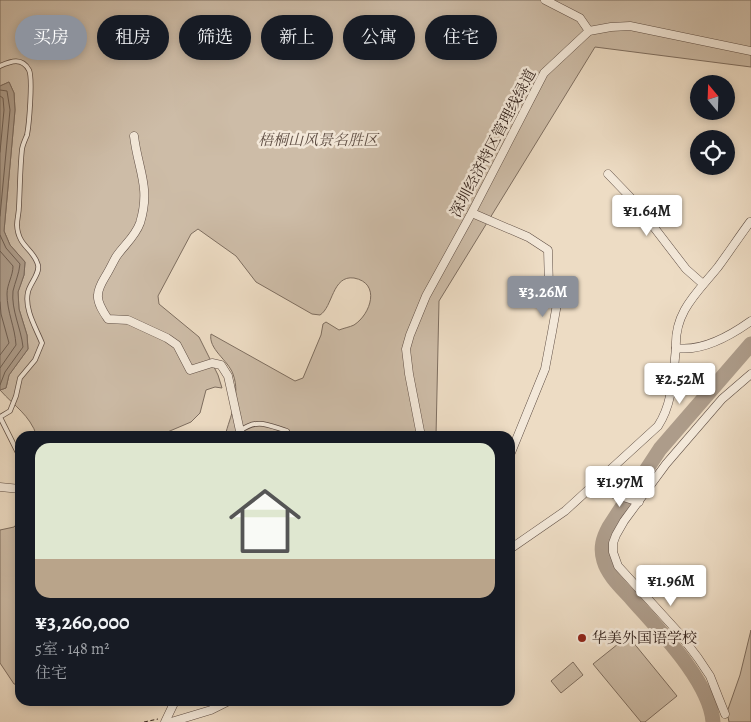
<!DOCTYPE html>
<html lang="zh">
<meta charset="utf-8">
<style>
:root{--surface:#171b24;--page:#242831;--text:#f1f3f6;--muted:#9ea1a6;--accent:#8c9099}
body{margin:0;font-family:Alegreya,"Noto Serif SC",serif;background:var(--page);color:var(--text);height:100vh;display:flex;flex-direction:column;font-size:19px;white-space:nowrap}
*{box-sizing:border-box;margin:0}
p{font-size:16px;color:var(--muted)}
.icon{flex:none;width:28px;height:28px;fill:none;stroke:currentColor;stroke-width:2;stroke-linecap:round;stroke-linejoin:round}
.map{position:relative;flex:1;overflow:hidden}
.drawer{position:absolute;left:15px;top:431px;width:500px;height:275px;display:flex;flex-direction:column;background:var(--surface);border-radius:15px;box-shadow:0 2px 8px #0003}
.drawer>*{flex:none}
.top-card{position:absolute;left:15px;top:15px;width:500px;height:45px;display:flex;gap:10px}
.needle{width:32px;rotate:341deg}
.fabs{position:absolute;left:690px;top:75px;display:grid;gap:10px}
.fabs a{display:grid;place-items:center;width:45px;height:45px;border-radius:50%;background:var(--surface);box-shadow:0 2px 8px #0003;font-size:25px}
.price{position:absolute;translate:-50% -42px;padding:0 11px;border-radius:5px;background:#fff;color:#222;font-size:16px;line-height:32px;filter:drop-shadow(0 1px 2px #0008)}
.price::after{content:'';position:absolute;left:50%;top:30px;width:15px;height:11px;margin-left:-8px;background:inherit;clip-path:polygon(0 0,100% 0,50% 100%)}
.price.current{background:var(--accent);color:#fff}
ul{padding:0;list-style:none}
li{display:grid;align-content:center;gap:10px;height:265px;padding:0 20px}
li span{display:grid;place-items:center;height:155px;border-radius:15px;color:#555}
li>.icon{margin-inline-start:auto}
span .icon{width:90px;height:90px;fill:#fffc;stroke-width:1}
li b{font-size:21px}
.chip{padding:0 18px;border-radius:22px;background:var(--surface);box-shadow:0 2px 8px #0003;font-size:18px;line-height:45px}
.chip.current{background:var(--accent);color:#fff}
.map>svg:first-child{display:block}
.green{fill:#cdbca7;stroke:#7e6e60}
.water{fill:#ad9c8a;stroke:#7b6a5d}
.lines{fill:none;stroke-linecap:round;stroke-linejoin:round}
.shore{stroke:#6e5e52;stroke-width:1}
.river{stroke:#ad9c8a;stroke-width:15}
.service-casing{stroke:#5f4e44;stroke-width:5.5}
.minor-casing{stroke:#5f4e44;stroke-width:9}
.path{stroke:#301f19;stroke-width:1;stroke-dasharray:4 2.5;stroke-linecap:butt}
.service{stroke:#f3e8d9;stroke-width:4}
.minor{stroke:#f3e8d9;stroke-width:8}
.poi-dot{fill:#8f2418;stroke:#f3e8d9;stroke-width:2}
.labels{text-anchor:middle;stroke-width:5;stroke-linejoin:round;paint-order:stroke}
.park-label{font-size:15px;font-style:italic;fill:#5f4e44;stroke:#f3e8d9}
.street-label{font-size:15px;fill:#301f19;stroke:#f3e8d9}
.poi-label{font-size:15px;fill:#301f19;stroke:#f3e8d9;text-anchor:start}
</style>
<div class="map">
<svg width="751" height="722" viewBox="0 0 751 722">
<rect width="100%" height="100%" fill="#eddcc4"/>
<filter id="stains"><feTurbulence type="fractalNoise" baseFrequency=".004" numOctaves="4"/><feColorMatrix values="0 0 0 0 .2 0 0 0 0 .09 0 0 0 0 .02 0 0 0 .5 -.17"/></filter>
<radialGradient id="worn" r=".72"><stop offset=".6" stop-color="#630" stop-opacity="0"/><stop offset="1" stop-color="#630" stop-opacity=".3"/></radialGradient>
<!-- green -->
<g class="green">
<path d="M0,0h751v67l-156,-20 -156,254 -3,135h-211c5,-20 16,-40 8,-62 -5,-14 -25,-25 -22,-40l84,47 8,-3 18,-43 2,-11 3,-2 13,8c5,-2 11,-3 15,-5 17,-11 27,-42 0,-47 -22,-3 -21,29 -34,37l-8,-1 -56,-32 -20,-26 -38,-27 -7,5 -33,62 1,8 40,33 19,38 4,13 -7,-1 -9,3 -6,23 -9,9 -33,14h-121c-8,-22 -22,-29 -37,-46l6,-2 3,-13 19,-26 -1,-14 -8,-26 -1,-17 6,-17 1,-13 -15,-17 -6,-14 11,-121 -1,-17 -5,-11 -9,4z"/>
<polygon points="20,520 20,685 14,684 0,663 0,530 14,527"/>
<polygon points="751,630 751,722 729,722 727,712 740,675"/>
<polygon points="628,636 677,696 645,722 641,722 593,664"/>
<polygon points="573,662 583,675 561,693 551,681"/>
</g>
<!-- water -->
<polygon class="water" points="9,82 14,93 15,110 4,231 10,245 25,262 24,275 18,292 19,309 27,335 28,349 9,375 6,388 0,390 0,86"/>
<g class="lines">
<!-- shore -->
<g class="shore">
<polyline points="0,90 7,91 10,110 0,216"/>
<polyline points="0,96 3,98 4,110 0,152"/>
<path d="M0,235l6,13 14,16c-1,10 -5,18 -7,27 -2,19 8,37 10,56l-18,25 -5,13"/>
<path d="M0,251l13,15c0,10 -6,18 -6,28 0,18 8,33 9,51l-16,23"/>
<polyline points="0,302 1,314 9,343 0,355"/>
</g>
<!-- river -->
<path class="river" d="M713,722c-3,-41 -56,-94 -82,-124 -10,-11 -23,-23 -27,-37 -4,-13 -1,-23 5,-34l51,-78 91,-105"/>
<!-- service casing -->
<g class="service-casing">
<g id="service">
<path d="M0,66c11,-5 22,-9 29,4 4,8 0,55 -2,65 -2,5 -4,9 -5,14 -2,19 -2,38 -3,57 0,7 -2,13 -2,19 1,22 17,24 21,40 2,9 -8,18 -10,27 -4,17 8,36 14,51l-7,17 -15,18 -4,18 -6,15 -10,6 20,40"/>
<path d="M240,431c17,-13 28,-6 47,0"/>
</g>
</g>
<!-- minor casing -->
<g class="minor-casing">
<g id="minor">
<polyline points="545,0 580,18 589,31"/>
<path d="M134,136c4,34 17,51 6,87 -5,14 -16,22 -24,34 -4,7 -7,14 -11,20 -3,5 -7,12 -7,18 -1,8 6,18 10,24l20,1 39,18 10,7 13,25 22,-7 9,2 7,11 12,55 -1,5"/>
<polyline points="608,174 633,200 686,269 703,284"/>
<polyline points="472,213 528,237 548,250 549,287 557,304 552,332 545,369 510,455"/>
<path d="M676,348c-2,-36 21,-55 42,-81 11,-15 21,-30 32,-45"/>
<polyline points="421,436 409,374 406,349 410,335 426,296 470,216 544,73 589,31 611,27 630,26 751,51"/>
<polyline points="0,487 20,489"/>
<polyline points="592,487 639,502"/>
<path d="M510,549l55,-38 93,-85c15,-23 15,-51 18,-78 26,4 54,-12 75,-27"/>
<polyline points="725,714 710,676 698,658 679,633 618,566 613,552 613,543 616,535 624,521 666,464 722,399 751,374"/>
<polyline points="165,722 175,701"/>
<polyline points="171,722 211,710 229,701"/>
</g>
</g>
<!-- path -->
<polyline class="path" points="144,722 158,719"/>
<!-- service -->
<use href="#service" class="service"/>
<!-- minor -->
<use href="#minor" class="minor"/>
</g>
<!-- markers -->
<circle class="poi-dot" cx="582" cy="638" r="5"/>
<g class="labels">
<!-- park labels -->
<g class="park-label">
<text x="318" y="145">梧桐山风景名胜区</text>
</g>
<!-- street labels -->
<g class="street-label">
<text transform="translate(493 143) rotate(-62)" y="5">深圳经济特区管理线绿道</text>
</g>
<!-- poi labels -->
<g class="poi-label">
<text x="592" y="643">华美外国语学校</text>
</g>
</g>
<rect width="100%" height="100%" filter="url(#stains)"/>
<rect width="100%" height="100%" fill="url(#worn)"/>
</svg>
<div class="fabs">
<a><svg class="needle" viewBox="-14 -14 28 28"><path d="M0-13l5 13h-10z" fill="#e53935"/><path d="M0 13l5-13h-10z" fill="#9ea1a6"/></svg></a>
<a><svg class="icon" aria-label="locate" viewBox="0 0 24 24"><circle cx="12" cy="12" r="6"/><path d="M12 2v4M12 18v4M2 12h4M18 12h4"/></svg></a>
</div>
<b class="price" style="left:647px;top:237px">¥1.64M</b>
<b class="price current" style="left:543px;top:318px">¥3.26M</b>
<b class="price" style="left:680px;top:405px">¥2.52M</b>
<b class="price" style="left:620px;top:508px">¥1.97M</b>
<b class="price" style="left:671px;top:607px">¥1.96M</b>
<div class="top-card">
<a class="chip current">买房</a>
<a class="chip">租房</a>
<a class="chip">筛选</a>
<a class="chip">新上</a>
<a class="chip">公寓</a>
<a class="chip">住宅</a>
</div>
<section class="drawer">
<ul>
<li><span style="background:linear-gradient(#dfe7d0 75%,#b9a48a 0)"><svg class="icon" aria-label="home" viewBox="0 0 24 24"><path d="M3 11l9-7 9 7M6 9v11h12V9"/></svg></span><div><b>¥3,260,000</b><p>5室 · 148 m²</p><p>住宅</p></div></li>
</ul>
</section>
</div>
